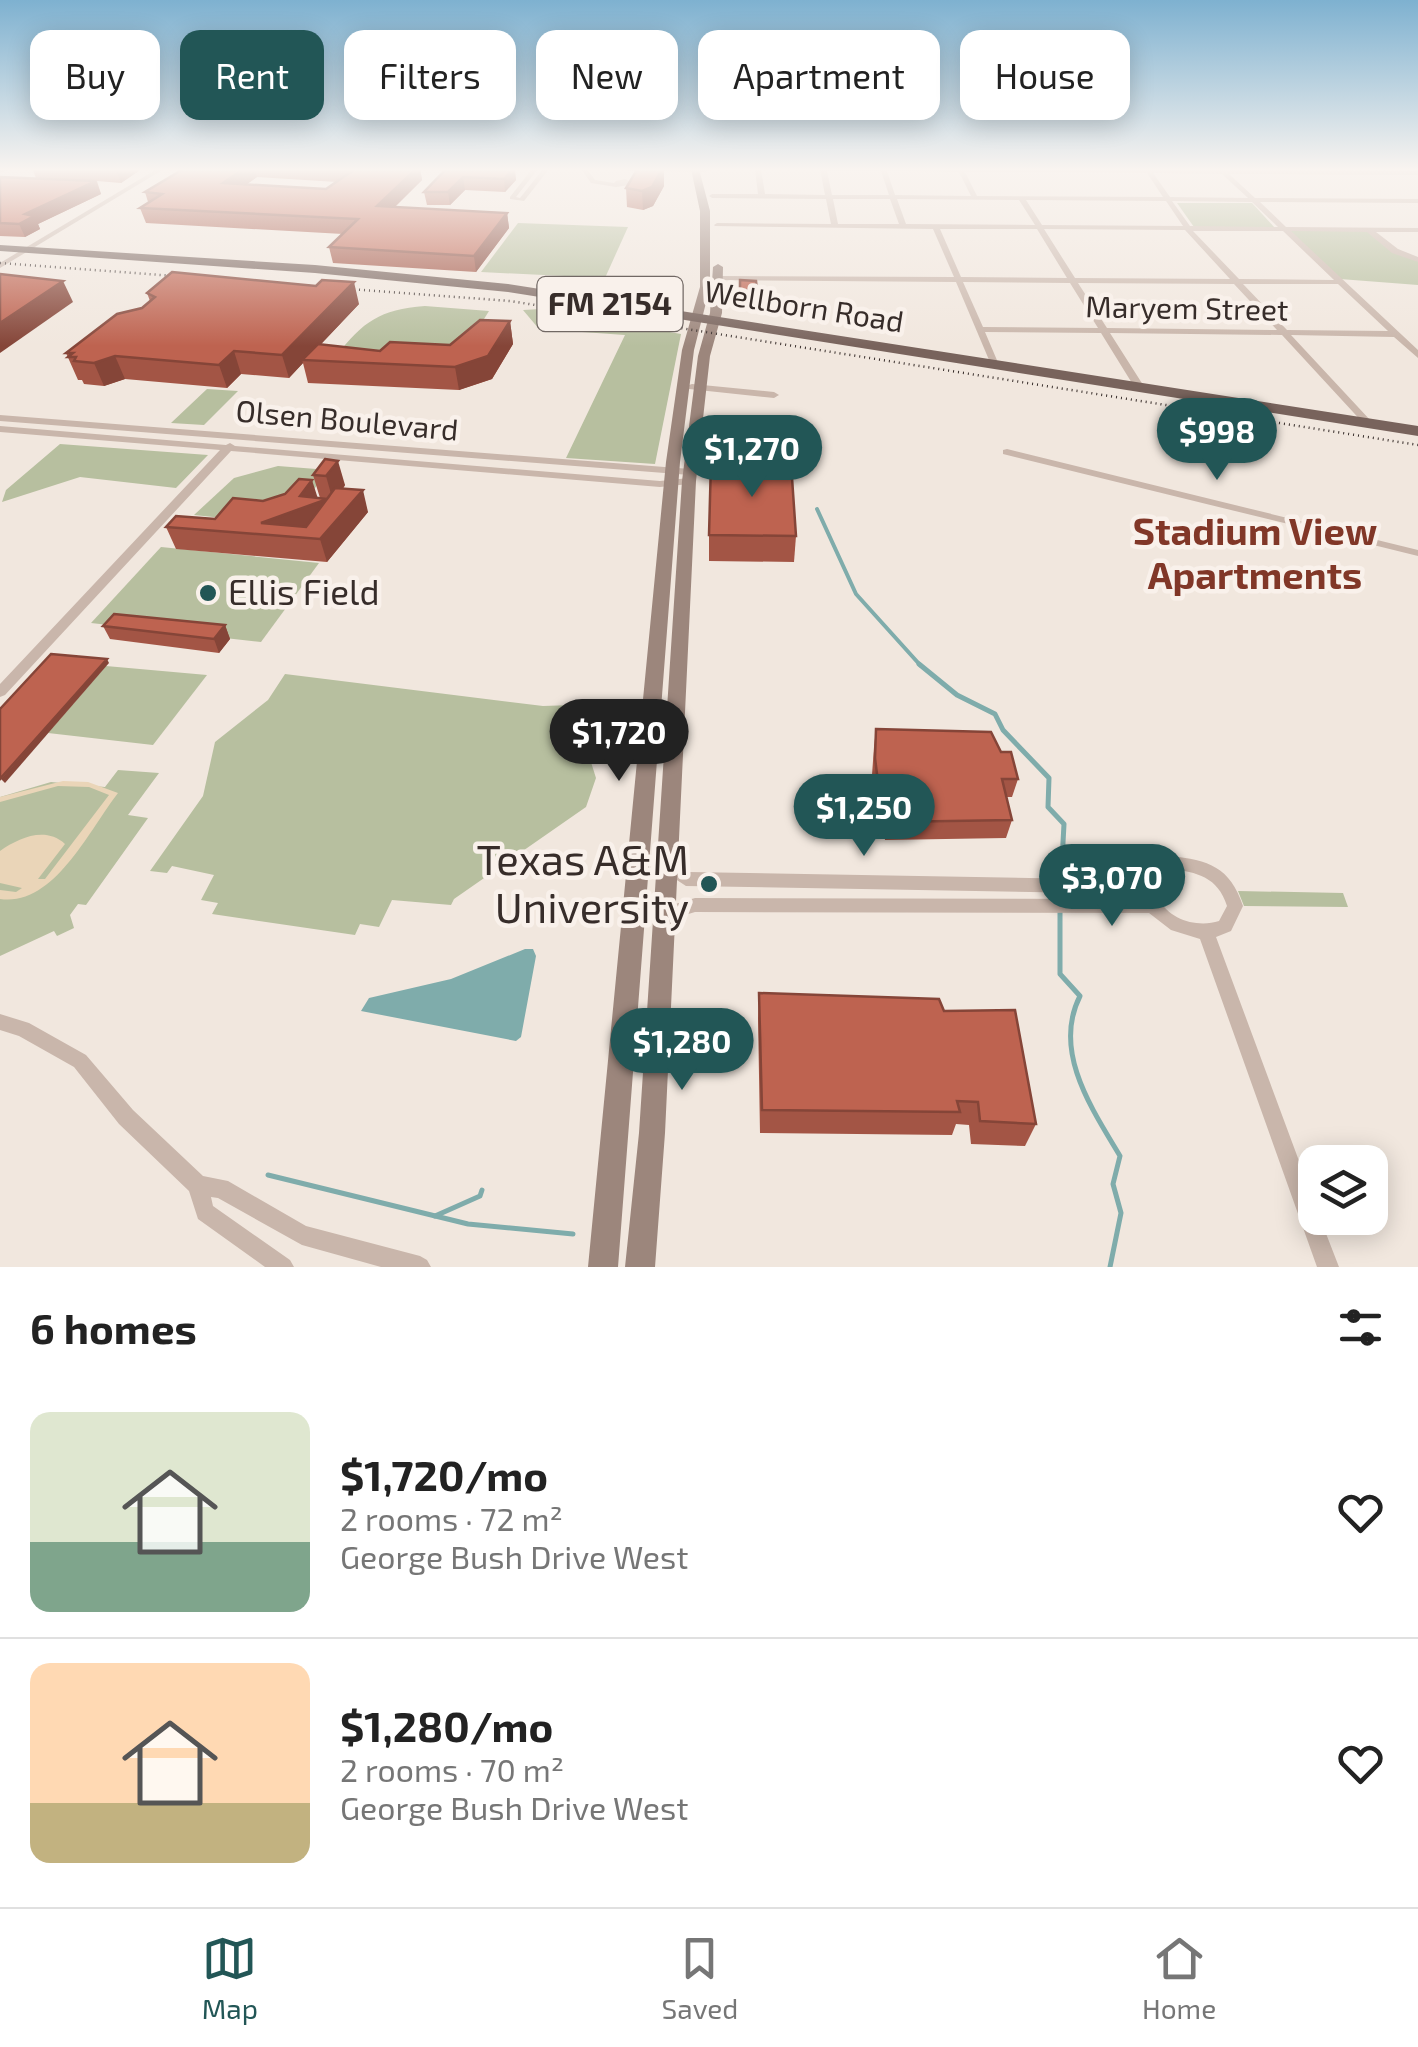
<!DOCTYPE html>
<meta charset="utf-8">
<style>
:root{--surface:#fff;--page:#f2f2f2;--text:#222;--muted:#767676;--line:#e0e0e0;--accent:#225656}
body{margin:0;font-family:"Exo 2",sans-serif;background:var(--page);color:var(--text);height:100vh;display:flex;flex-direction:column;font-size:38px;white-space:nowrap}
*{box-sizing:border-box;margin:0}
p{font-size:32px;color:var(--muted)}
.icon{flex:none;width:55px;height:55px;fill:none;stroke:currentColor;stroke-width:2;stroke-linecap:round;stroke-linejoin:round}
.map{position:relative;height:1267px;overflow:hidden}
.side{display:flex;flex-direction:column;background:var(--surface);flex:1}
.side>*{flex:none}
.top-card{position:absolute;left:30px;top:30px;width:1360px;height:90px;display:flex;gap:20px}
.controls{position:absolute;left:1298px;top:1145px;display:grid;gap:20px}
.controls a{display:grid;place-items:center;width:90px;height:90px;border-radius:20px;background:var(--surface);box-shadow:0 5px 25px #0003;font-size:50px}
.price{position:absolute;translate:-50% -85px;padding:0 22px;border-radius:35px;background:var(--accent);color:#fff;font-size:32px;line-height:65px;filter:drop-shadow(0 2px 5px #0008)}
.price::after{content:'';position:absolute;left:50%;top:60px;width:30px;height:22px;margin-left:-15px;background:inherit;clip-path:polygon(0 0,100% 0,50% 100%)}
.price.active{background:#222;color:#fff}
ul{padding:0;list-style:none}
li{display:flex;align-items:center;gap:30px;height:250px;padding:0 30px}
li+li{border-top:2px solid var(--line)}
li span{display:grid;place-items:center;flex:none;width:280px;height:200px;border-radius:20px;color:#555}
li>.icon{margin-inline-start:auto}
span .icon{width:120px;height:120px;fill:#fffc;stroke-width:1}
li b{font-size:42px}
h2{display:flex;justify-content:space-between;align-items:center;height:120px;padding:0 30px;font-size:42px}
.pill{padding:0 35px;border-radius:20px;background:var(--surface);box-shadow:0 5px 25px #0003;font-size:35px;line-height:90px}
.pill.active{background:var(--accent);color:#fff}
.tab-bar{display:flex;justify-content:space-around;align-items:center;height:140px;border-top:2px solid var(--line);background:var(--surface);font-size:28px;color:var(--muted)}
.tab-bar a{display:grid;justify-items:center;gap:5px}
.tab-bar .active{color:var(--accent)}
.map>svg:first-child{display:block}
.green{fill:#b7bf9f}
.sand{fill:#ead5b8}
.water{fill:#7facab}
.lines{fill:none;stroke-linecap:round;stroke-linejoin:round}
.stream-far1{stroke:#7facab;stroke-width:4}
.stream{stroke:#7facab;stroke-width:5}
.street{fill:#c9b6ab;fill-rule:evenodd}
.secondary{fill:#9c867c;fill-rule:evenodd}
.primary{fill:#78635c;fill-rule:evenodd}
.rail{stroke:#372d2a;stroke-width:2.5;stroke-dasharray:1 4;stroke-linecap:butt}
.wall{fill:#a35545;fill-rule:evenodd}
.shaded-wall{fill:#854538}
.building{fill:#be6350;stroke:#854538;stroke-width:2.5;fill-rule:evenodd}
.poi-dot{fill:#225656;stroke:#f9f1eb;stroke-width:4}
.labels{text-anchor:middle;stroke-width:9;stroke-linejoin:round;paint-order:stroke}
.far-street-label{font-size:30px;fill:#372d2a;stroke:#f9f1eb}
.shield{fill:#f9f1eb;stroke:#716864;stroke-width:2.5}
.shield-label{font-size:32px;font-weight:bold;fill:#372d2a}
.poi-label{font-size:35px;fill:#372d2a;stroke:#f9f1eb;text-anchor:start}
.neighbourhood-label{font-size:38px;font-weight:bold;fill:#813728;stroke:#f9f1eb}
.near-poi-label{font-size:42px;fill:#372d2a;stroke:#f9f1eb;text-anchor:end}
</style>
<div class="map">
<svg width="1418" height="1267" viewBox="0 0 1418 1267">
<rect width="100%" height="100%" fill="#f1e7de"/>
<!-- green -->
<g class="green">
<polygon points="1177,203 1252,203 1275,228 1194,227"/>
<polygon points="518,223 628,227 605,278 481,272"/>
<polygon points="1283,229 1369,230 1395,251 1418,260 1418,285 1340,279"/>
<path d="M425,306l64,5 -10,16 -2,18 -141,11c28,-35 43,-46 89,-50z"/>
<polygon points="541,309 681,334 655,464 566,458 625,335 539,329 523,310"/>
<polygon points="207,389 238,391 204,425 171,423"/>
<polygon points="60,444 208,455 176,488 80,477 2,502 6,490"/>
<polygon points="278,466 329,470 293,516 271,523 194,515 234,478"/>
<polygon points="161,547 319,563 261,642 91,623"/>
<polygon points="106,666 207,675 153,745 48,733"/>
<polygon points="285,674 543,706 573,705 596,778 586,807 454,899 451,905 392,900 379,927 360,924 355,935 212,914 218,903 201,900 214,875 172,866 167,873 150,871 203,796 215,742 268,700"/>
<polygon points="118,770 159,773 128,815 148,818 86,905 78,904 70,915 74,928 57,936 54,931 0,956 0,797 51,782 105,787"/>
<polygon points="1238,891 1343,893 1348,907 1244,906"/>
</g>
<!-- sand -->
<path class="sand" d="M63,781l25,1 30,11c-29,37 -64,114 -118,106v-9l16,2 6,-4 -22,-5v-32c19,-13 45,-25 65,-7l-27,35h7l64,-84 -20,-8 -31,-1 -58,16v-5z"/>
<!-- water -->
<polygon class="water" points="525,949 533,949 536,956 521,1037 516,1041 361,1011 369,998 451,979"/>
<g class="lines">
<!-- stream-far1 -->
<polyline class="stream-far1" points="817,509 856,594 921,666"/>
<!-- stream -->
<g class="stream">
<polyline points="919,664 957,695 995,714 1003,730 1049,778 1048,807 1064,824 1061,880"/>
<path d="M1060,910v64l20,22c-28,55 12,113 40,160l-7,28 8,29 -11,54"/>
<polyline points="268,1175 468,1224 573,1234"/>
<polyline points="435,1216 480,1196 482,1190"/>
</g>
<!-- street -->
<g class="street">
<polygon points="0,169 11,169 0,173"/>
<polygon points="157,169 164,169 0,268 0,263"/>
<polygon points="532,169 538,169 516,197 520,198 543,169 549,169 524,201 510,199 510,197"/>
<polygon points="581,169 587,169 595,180 614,183 616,181 625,179 636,184 616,187 591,183"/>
<polygon points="625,169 708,169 709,170 706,172 628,171"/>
<path d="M755,169h6l4,25 60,1 -5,-26 598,2v4l-189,-1 26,24 163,1v4l-158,-1 26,25 132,1v4h-42l22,17 20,8v5l-26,-9 -25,-21 -76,-1 127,119v8l-24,-21 -103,-2 80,86 2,2 -5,3 -3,-1 -83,-90 -172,-2 35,55 -5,3 -5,-3 -34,-55 -116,-1 14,33 -7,2 -36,-85 -241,-2v-4h3l236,1 -21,-48 -218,-3 -1,-1 3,-2 114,1 -5,-25 -114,-1 -3,-2 3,-2h46zM827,171h54l8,24h-57zM887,171l72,1 12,24 -76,-1zM965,172l182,1 16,24 -186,-1zM1153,173l69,1 26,24 -78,-1zM833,199h57l9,25h-61zM897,199l122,1 16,25 -129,-1zM1026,200l140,1 17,25 -141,-1zM1172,201l80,1 26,25 -88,-1zM940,229h97l30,49 -106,-1zM1044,229l141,1 45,49 -155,-1zM1193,231h90l51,49 -95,-1zM963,282l107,1 28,45 -115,-1zM1078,283l156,1 43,46 -170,-2zM1243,284h95l50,47 -101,-1z"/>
<polygon points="692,384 774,392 779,395 774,398 689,389 689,385"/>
<polygon points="0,415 690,469 695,472 690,475 0,421"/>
<polygon points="0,426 226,445 230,443 235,446 660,481 689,478 694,481 689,484 660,487 231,451 5,695 0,697 0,684 220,450 0,432"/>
<polygon points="1007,449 1418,550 1418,556 1003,454 1003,450"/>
<path d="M1170,856c39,4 60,11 73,50l-12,25 -15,6 99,267v14h5l19,49h-22l-117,-328 -29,-9 -22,-17 -454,-1 -33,10 -6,-2 -2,-5 2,-5 39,-12 448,1 -2,-5 -455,-8 -26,-17 -2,-5 2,-5 6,-2 23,15 450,8 9,-17zM1170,869c27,3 48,8 57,37l-8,15c-21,7 -50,-1 -60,-22 -3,-6 -3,-12 -5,-17l5,-10z"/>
<polygon points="0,1014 29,1023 86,1055 133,1110 203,1176 228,1181 306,1226 420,1256 427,1260 431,1267 381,1267 302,1245 218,1198 211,1197 213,1206 290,1260 294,1267 265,1267 198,1219 189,1191 119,1124 74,1067 19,1036 0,1030"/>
</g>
<!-- secondary -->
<g class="secondary">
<polygon points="691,169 699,169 710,211 710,287 694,350 680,462 618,1267 588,1267 666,462 682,350 700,287 700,211"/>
<polygon points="718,264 723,267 722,313 710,356 696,481 665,1133 655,1267 625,1267 639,1133 682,481 698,356 710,313 713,267"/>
</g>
<!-- primary -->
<polygon class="primary" points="0,245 315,265 508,284 1418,426 1418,436 508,292 315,273 0,251"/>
<!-- rail -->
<polyline class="rail" points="0,263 510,301 1418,445"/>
</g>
<!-- wall -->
<g class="wall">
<polygon points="32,168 143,168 121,183 97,181 101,194 38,224 40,229 25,237 0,236 0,177 87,181 36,178"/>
<path d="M185,168h235l2,12 -27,27 112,6 2,15 -33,44 -143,-9 -4,-16 14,-13 -197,-11 -6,-15 8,-6 -3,-10zM257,177l80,5 -11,7 -79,-5z"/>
<polygon points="447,168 515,168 516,180 505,192 465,190 450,205 427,205 424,192"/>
<polygon points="664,186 653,206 643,210 627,207 626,188"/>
<polygon points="740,280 756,281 757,293 740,293"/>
<polygon points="147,293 359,304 321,344 380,351 450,345 510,321 513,344 492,379 459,390 308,383 303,363 289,378 241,374 227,388 125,379 104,386 84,384 82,380 78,380 66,353 142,308 150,301"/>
<polygon points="325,459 345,485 343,489 368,512 327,562 176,549 166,527 215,519 263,501 320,498 313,475"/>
<polygon points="709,535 796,536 794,562 709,561"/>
<polygon points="225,625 230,639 219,653 110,639 103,626"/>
<polygon points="876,729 1018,779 1012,797 1006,797 1012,820 1006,838 885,840 882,816 877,816 872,775 874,747"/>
<polygon points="759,993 944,1011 1036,1124 1025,1146 971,1144 969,1125 956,1124 952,1135 760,1133 758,1018"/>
</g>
<!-- shaded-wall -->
<g class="shaded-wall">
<polygon points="115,168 143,168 121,183"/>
<polygon points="245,168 254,168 257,177 227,198 223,183"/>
<polygon points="417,168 420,168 422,180 380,221 377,206"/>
<polygon points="514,168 516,180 505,192 504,179"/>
<polygon points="664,168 664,186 653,206 643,210 642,191"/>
<polygon points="463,177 465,190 450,205 448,192"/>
<polygon points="96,181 101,194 38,224 40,229 25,237 19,224 25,214"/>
<polygon points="507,213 509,228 476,272 474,256"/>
<polygon points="63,281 73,302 0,353 0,323"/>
<polygon points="354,282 359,304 306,360 302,360 303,363 289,378 282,355"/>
<polygon points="510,321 513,344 492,379 459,390 455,367"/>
<polygon points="234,351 241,374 227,388 219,365"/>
<polygon points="115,356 125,379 104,386 94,363"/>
<polygon points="338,461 345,485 333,501 326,476"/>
<polygon points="312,480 319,502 327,499 334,521 265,535 261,523 300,496"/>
<polygon points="363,490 368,512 327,562 320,539"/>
<polygon points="225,625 230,639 219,653 214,639"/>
<polygon points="107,659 109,663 5,783 1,779"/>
</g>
<!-- building -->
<g class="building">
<polygon points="185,168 245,168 223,183 326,189 355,169 351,168 417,168 377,206 507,213 474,256 329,247 358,219 140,208 162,194 145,192"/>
<polygon points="447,168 514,168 504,179 463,177 448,192 424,192"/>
<polygon points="638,168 663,168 652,187 642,191 626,188"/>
<polygon points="0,177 96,181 25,214 34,216 19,224 0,223"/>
<polygon points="172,272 316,286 322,280 354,282 282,355 234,351 219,365 115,356 94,363 74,361 76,357 68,357 73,353 66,353 117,314 142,308 155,297 147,293"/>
<polygon points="0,274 63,281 0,323"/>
<polygon points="740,280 756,281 757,290 740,290"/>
<polygon points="480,320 510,321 488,356 455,367 302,360 318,344 380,351 390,342 450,345"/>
<polygon points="325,459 338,461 326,476 313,475"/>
<polygon points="711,462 791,463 796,536 709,535"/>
<path d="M299,479l13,1 -12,16 27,3 8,-11 28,2 -43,49 -154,-12 10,-11 39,3 18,-21 30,3 22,-7zM327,499l-21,28 -45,-4z"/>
<polygon points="114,614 225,625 214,639 103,626"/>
<polygon points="51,654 107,659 0,779 0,709"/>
<polygon points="876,729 991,732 1001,752 1011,752 1018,779 1002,779 1012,820 888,822 885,798 880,798 875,758"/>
<polygon points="759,993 939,999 944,1011 1015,1010 1036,1124 980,1121 978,1102 957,1101 960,1112 762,1110"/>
</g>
<!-- sky -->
<linearGradient id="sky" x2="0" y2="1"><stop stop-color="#7eb1d0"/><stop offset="0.49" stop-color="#f9f4f0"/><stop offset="1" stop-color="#f9f4f0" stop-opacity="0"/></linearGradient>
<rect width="1418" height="346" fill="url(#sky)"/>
<!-- markers -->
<g class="poi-dot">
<circle cx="208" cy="593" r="10"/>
<circle cx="709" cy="884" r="10"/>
</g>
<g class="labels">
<!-- far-street labels -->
<g class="far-street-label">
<text transform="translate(804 307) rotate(9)" y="10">Wellborn Road</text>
<text transform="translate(1187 309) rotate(1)" y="10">Maryem Street</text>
<text transform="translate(347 421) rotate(5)" y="10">Olsen Boulevard</text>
</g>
<!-- shield labels -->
<rect class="shield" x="537.5" y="277" width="145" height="54" rx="8"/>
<g class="shield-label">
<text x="610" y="315">FM 2154</text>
</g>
<!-- poi labels -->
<g class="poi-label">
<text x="228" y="605">Ellis Field</text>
</g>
<!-- neighbourhood labels -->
<g class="neighbourhood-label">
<text x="1255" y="545">Stadium View<tspan x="1255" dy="44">Apartments</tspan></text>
</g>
<!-- near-poi labels -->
<g class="near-poi-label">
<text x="689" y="875">Texas A&amp;M<tspan x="689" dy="48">University</tspan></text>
</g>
</g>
</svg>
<div class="controls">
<a><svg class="icon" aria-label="layers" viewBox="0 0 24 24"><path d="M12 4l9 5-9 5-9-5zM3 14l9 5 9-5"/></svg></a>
</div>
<b class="price" style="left:1217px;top:483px">$998</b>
<b class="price" style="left:752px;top:500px">$1,270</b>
<b class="price active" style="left:619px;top:784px">$1,720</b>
<b class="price" style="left:864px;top:859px">$1,250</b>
<b class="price" style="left:1112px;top:929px">$3,070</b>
<b class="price" style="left:682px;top:1093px">$1,280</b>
<div class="top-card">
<a class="pill">Buy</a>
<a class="pill active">Rent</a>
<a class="pill">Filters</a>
<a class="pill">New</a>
<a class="pill">Apartment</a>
<a class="pill">House</a>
</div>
</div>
<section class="side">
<h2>6 homes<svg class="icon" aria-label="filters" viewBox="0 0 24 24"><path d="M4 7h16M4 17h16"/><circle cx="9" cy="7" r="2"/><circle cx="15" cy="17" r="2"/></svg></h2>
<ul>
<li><span style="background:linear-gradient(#dfe7d0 65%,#7fa58c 0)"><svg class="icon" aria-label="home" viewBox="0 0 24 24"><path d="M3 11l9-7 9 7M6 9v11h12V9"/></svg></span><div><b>$1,720/mo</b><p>2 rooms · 72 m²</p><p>George Bush Drive West</p></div><svg class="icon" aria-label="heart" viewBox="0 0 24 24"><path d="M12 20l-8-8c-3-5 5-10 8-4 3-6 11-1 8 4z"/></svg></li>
<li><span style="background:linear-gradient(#ffd9b3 70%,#c2b280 0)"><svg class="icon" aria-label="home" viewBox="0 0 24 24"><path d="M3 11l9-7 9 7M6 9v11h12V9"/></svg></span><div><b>$1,280/mo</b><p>2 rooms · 70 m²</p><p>George Bush Drive West</p></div><svg class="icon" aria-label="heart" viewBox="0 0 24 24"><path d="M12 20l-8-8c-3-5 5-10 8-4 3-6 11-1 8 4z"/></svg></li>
</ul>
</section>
<nav class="tab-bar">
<a class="active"><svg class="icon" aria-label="map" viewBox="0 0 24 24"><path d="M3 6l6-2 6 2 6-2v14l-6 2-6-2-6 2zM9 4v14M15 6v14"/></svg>Map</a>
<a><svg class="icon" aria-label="saved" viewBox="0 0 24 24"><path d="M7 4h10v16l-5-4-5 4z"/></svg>Saved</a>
<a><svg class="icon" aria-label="home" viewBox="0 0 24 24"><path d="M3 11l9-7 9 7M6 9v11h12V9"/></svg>Home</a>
</nav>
